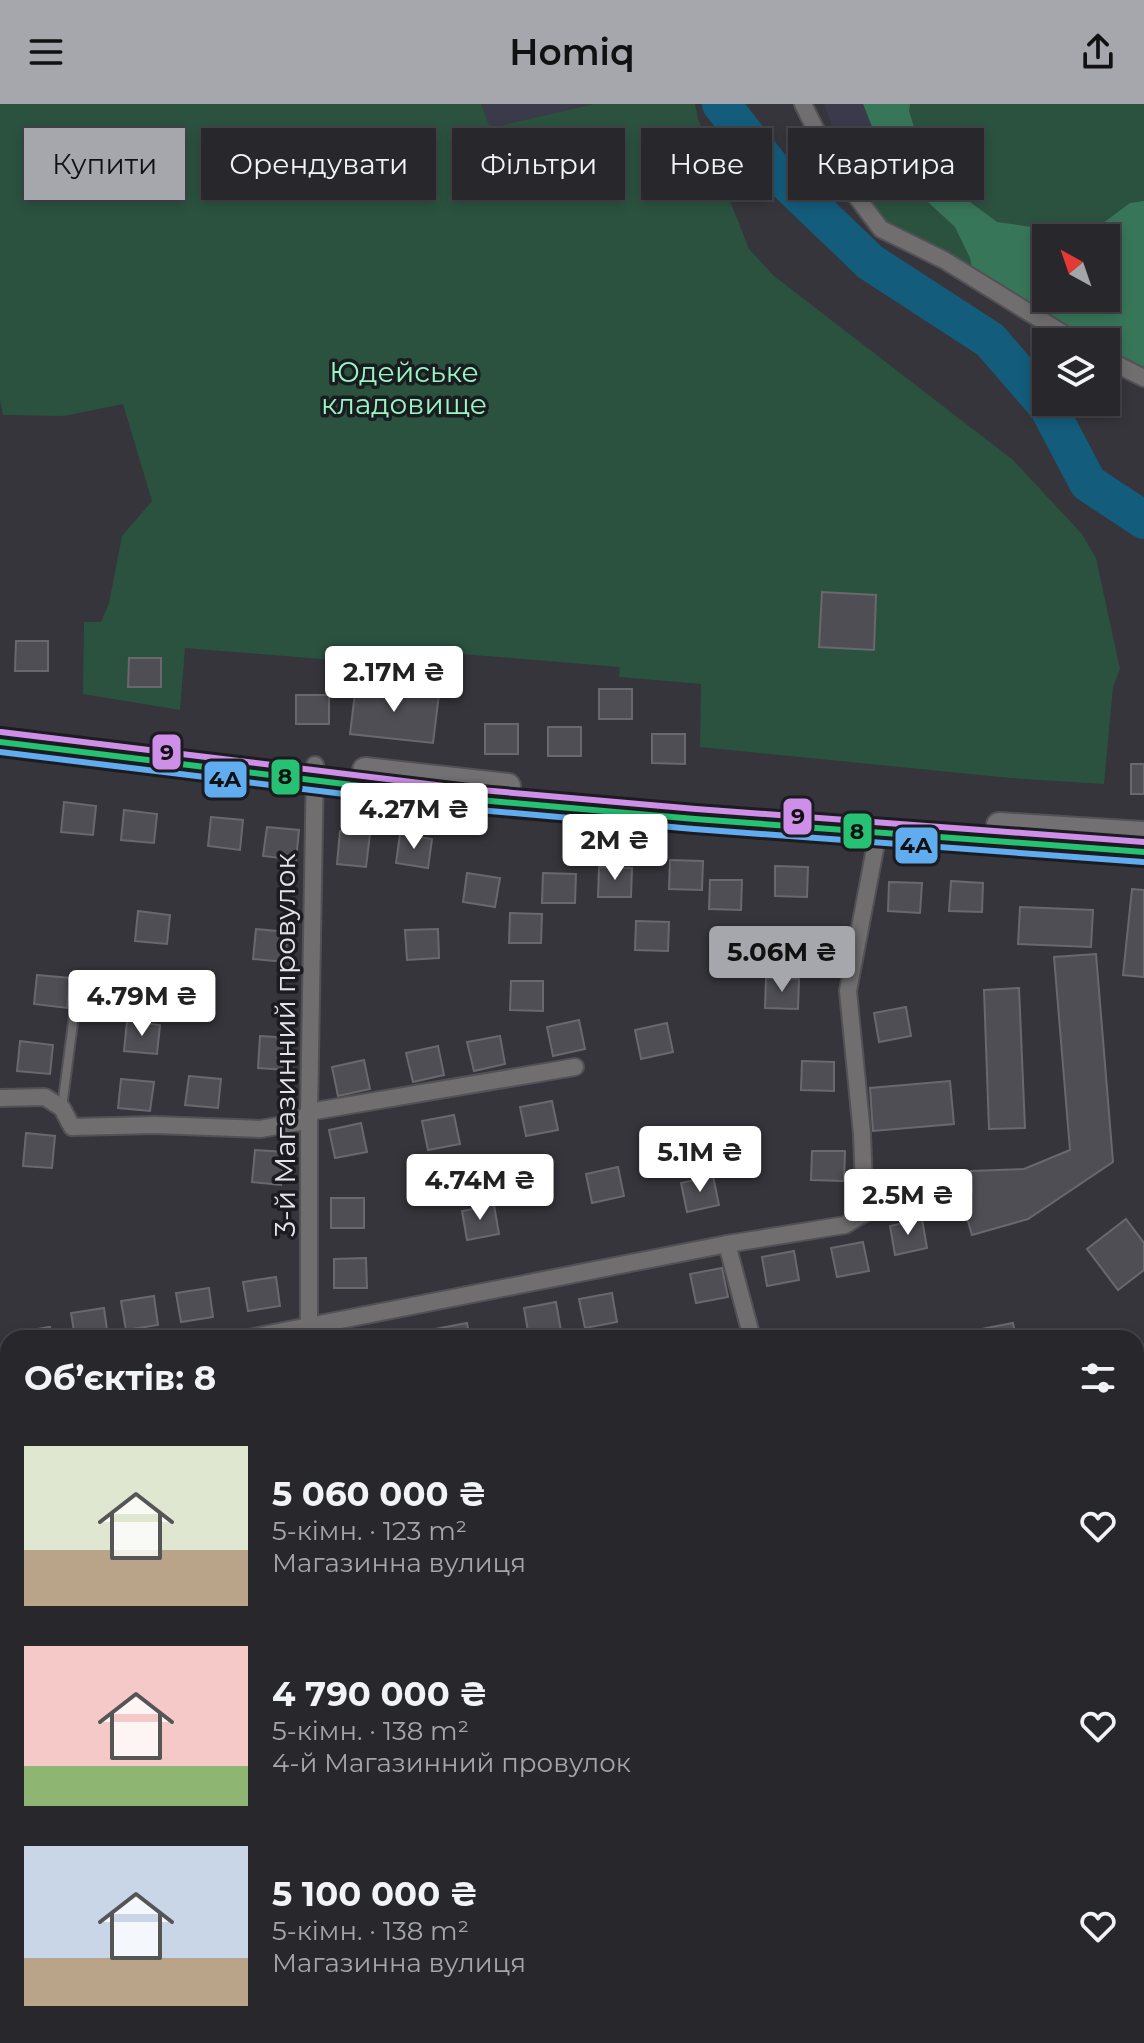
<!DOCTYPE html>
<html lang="uk">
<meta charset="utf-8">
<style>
:root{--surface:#28282c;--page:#343438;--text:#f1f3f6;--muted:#a5a6a9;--line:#444448;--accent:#a6a6ad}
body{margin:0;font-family:Montserrat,sans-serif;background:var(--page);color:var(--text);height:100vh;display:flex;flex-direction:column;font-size:30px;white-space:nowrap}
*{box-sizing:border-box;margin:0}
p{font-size:26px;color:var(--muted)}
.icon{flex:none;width:44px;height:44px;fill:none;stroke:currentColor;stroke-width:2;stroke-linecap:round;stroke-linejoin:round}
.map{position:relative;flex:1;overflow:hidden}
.details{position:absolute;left:0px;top:1226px;width:1144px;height:714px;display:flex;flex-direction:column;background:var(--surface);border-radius:24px 24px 0 0;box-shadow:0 4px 12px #0003,0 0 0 2px var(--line)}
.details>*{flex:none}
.top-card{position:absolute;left:24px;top:24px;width:1096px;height:72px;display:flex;gap:16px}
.needle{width:52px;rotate:320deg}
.buttons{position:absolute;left:1032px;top:120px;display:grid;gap:16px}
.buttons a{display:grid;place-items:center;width:88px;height:88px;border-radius:0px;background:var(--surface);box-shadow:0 4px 12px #0003,0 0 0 2px var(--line);font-size:40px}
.price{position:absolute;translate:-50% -68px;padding:0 18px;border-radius:8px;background:#fff;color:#222;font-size:26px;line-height:52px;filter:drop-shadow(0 2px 4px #0008)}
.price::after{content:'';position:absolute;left:50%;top:48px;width:24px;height:18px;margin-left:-12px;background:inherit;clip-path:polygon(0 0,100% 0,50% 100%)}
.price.active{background:var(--accent);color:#111}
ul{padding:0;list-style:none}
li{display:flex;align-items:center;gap:24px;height:200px;padding:0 24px}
li span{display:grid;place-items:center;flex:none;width:224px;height:160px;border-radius:0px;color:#555}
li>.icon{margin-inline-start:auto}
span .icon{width:96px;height:96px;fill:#fffc;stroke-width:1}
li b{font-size:34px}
h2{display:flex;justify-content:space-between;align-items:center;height:96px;padding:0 24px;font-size:34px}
.chip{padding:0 28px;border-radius:0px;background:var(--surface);box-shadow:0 4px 12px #0003,0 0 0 2px var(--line);font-size:28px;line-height:72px}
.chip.active{background:var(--accent);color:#111}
header{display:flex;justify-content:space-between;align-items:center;height:104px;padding:0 24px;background:var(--accent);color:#111;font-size:36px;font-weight:600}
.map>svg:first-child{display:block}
.built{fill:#3b3a4b}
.green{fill:#2a523f;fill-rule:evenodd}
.forest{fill:#387659;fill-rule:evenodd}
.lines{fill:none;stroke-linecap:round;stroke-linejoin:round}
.river{stroke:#145c7c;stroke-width:38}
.building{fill:#4e4e54;stroke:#68686d;stroke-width:2}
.lane-casing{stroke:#525256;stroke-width:12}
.street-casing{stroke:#525256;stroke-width:20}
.secondary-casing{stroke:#525256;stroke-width:28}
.lane{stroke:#706e6f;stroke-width:8}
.street{stroke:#706e6f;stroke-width:16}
.secondary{stroke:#727072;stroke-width:24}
.bus-1-casing{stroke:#1b1b20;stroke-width:12}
.bus-2-casing{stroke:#1b1b20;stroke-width:12}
.bus-3-casing{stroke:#1b1b20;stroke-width:12}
.bus-1{stroke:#26c172;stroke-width:6}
.bus-2{stroke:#60acee;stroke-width:6}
.bus-3{stroke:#ce8fe9;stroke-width:6}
.labels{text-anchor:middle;stroke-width:7;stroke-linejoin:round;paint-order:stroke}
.park-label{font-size:28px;fill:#94f8c5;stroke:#1b1b20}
.street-label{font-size:28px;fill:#e3e3eb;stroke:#1b1b20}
.line-badge{stroke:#1b1b20;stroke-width:3}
.pale-badge-label{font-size:22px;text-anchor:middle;font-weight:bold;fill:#111}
</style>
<header><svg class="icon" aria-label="menu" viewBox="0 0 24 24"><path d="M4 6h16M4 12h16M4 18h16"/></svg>Homiq<svg class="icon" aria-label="share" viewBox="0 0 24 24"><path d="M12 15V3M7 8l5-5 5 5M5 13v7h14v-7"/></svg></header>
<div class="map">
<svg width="1144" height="1939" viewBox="0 0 1144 1939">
<rect width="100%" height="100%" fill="#35353b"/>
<!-- built -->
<g class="built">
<polygon points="481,0 594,0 489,24"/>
<polygon points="824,0 863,0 874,27 838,38"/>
<polygon points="1144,1292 1144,1634 1136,1635 1136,1298"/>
<polygon points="8,1814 8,1932 157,1932 157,1939 0,1939 0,1815"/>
</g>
<!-- green -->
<g class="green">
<polygon points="0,0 481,0 490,24 594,0 695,0 698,15 749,145 774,172 1013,356 1082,430 1096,454 1120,565 1113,583 1104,680 1010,674 700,643 701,580 619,573 620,563 461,550 459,585 336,572 333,556 185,544 180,606 83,590 84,518 101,518 109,499 122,432 152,397 123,300 64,312 3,311 0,296"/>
<path d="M863,0h281v272l-38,-34 -249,-134 -19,-66 35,-11zM1046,134h60v60h-60z"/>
</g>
<!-- forest -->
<path class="forest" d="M863,0h47l-1,7 19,60 69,51 90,13 43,-32 14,-2v175l-38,-17v-17h-28l-105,-68 -3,-16 -15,-31 -52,-48 -29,-48zM1046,134h60v60h-60z"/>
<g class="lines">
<!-- river -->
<polyline class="river" points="721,0 770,62 870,158 990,236 1048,303 1088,379 1144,416"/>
</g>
<!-- building -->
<g class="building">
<polygon points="822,488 876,491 874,546 819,543"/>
<polygon points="16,537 48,537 48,567 15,567"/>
<polygon points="129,554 161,554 161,583 128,583"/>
<polygon points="356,581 439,590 433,639 350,630"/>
<rect x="599" y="585" width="33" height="30"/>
<rect x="296" y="591" width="33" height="29"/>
<rect x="485" y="620" width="33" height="30"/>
<rect x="548" y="623" width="33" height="29"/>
<polygon points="652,630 685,630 685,660 652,659"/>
<rect x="1131" y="660" width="13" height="30"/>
<polygon points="64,698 96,702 93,731 61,728"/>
<polygon points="124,706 157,710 154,739 121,736"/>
<polygon points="211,713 243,716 240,746 208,742"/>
<polygon points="267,723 299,726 296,756 263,752"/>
<polygon points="340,727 370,730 366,763 337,760"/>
<polygon points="400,730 432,735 428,764 396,759"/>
<polygon points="670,756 703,757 702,786 669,785"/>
<polygon points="775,762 808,763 807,793 775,792"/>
<polygon points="599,763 632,764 631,793 598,793"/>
<polygon points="467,769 500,774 495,803 463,798"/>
<polygon points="543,769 576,770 575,799 542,799"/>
<polygon points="710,776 742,776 741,806 709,805"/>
<polygon points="951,777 983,779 982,808 949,807"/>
<polygon points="889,778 922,779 920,809 888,807"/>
<polygon points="1132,785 1144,786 1144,873 1123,871"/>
<polygon points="1020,803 1093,806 1091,843 1018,840"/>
<polygon points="138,807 170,811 167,840 135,837"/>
<polygon points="510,809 542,810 541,839 509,839"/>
<polygon points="636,817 669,818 668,847 635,846"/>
<polygon points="256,825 288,828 285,858 253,855"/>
<polygon points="438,825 439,854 407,856 405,826"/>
<polygon points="1096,850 1113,1058 1028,1115 972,1131 960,1090 972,1089 971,1067 1024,1065 1070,1046 1054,853"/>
<polygon points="37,871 70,874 67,904 34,900"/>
<polygon points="766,874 799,875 798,905 765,904"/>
<polygon points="511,877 543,877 543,907 510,906"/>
<polygon points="1019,884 1025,1024 989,1025 984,886"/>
<polygon points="906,903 911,932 879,938 874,909"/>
<polygon points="579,916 585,945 553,952 547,923"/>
<polygon points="127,917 160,921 157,950 124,947"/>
<polygon points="667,919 673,948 641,955 635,926"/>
<polygon points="260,932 290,934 287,966 258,964"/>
<polygon points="500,932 505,960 474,967 467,938"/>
<polygon points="20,937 53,941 50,970 17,967"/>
<polygon points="438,942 444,971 413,978 406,949"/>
<polygon points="364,956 370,985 338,992 332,963"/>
<polygon points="802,957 834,958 834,987 801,986"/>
<polygon points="189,972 221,975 218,1004 185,1001"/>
<polygon points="121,975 154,978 150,1007 118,1004"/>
<polygon points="950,977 954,1020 873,1027 870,984"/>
<polygon points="552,997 558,1026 526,1032 520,1003"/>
<polygon points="454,1011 460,1040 428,1046 422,1017"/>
<polygon points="361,1019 367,1048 335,1054 329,1026"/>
<polygon points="26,1029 55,1032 52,1064 23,1062"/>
<polygon points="255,1046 284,1048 281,1081 252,1078"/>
<polygon points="812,1047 845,1047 844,1077 811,1076"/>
<polygon points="618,1063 624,1092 592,1099 586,1070"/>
<polygon points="713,1072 719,1101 687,1108 681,1079"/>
<rect x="331" y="1094" width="33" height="30"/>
<polygon points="494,1101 499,1130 467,1136 462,1107"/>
<polygon points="922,1115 927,1144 895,1151 890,1122"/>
<polygon points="1126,1115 1144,1139 1144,1166 1118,1186 1087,1145"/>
<polygon points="863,1138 869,1167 837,1173 831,1144"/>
<polygon points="794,1147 799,1176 767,1182 762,1153"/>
<polygon points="366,1154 367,1184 334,1184 334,1155"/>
<polygon points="722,1164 728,1193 696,1199 690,1170"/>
<polygon points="276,1173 280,1202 248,1207 243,1178"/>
<polygon points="209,1184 213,1213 181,1218 176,1189"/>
<polygon points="612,1189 617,1218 585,1224 579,1195"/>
<polygon points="154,1192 158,1221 126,1226 121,1197"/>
<polygon points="556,1198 561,1227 529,1233 524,1204"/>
<polygon points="104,1204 108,1233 75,1234 71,1209"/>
<polygon points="467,1219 470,1234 437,1234 435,1225"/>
<polygon points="1013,1219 1016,1234 982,1234 981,1225"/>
<polygon points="50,1223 52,1234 19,1234 18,1228"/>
<polygon points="8,1317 8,1347 0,1349 0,1319"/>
<polygon points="8,1466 8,1496 0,1498 0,1467"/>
<polygon points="1144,1885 1144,1915 1136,1916 1136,1886"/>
<polygon points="8,1929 8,1932 124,1932 125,1939 0,1939 0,1930"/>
<rect x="246" y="1932" width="33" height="7"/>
</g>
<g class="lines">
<!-- lane casing -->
<g class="lane-casing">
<g id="lane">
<polyline points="62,1003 74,911"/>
<polyline points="1136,1524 1144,1524"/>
<polyline points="0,1885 8,1884"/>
</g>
</g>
<!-- street casing -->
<g class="street-casing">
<g id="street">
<polyline points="803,0 834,63 881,125 944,156 1077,238"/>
<polyline points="1106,255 1144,274"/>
<polyline points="0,994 45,993 62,1004 72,1023 155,1021 260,1025 300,1018 309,1008 575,963"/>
<polyline points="727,1140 752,1234"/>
<polyline points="309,1222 309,1008 315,661"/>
<polyline points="249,1234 727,1140 845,1121 865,1109 862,1030 848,887 878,729"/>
<polyline points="1136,1250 1144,1249"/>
<polyline points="1136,1276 1144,1269"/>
<polyline points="0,1283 8,1282"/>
<polyline points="0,1518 8,1516"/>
<polyline points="0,1714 8,1715"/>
<polyline points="1136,1728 1144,1727"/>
<polyline points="0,1795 8,1794"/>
<polyline points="224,1932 224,1939"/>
<polyline points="376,1932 381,1939"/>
<polyline points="795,1932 796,1939"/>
</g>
</g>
<!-- secondary casing -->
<g class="secondary-casing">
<g id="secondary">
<polyline points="0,638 468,695 695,715 1144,748"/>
<polyline points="365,666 508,682"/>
<polyline points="999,721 1144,730"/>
</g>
</g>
<!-- lane -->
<use href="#lane" class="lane"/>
<!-- street -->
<use href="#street" class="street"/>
<!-- secondary -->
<use href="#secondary" class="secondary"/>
<!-- bus-1 casing -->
<g class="bus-1-casing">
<polyline id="bus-1" points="0,638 468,695 695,715 1144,748"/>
</g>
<!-- bus-2 casing -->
<g class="bus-2-casing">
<polyline id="bus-2" points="0,648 467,705 694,725 1143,758"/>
</g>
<!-- bus-3 casing -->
<g class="bus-3-casing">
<polyline id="bus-3" points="1,628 469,685 696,705 1144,738"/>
</g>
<!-- bus-1 -->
<use href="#bus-1" class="bus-1"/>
<!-- bus-2 -->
<use href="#bus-2" class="bus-2"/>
<!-- bus-3 -->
<use href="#bus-3" class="bus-3"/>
</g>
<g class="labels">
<!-- park labels -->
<g class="park-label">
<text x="404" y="278">Юдейське<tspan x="404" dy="32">кладовище</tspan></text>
</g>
<!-- street labels -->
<g class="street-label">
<text transform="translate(285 941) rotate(-90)" y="10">3-й Магазинний провулок</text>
</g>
</g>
<g class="line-badge">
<rect x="151" y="629" width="31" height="38" rx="8" fill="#ce8fe9"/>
<rect x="270" y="654" width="31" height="38" rx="8" fill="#26c172"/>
<rect x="203" y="656" width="45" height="39" rx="8" fill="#60acee"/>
<rect x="782" y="693" width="31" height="39" rx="8" fill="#ce8fe9"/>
<rect x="842" y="708" width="31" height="38" rx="8" fill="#26c172"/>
<rect x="894" y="722" width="45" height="39" rx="8" fill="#60acee"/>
</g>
<g class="pale-badge-label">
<text x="167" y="656">9</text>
<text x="285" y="680">8</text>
<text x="225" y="683">4А</text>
<text x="798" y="720">9</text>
<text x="857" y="735">8</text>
<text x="916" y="749">4А</text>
</g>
</svg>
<div class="buttons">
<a><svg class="needle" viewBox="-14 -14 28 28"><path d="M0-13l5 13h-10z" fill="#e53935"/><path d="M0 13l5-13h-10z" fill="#a5a6a9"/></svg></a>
<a><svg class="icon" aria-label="layers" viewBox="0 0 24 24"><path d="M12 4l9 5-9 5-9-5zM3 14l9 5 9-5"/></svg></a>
</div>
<b class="price" style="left:394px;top:610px">2.17M ₴</b>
<b class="price" style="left:414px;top:747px">4.27M ₴</b>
<b class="price" style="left:615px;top:778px">2M ₴</b>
<b class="price active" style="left:782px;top:890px">5.06M ₴</b>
<b class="price" style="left:142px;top:934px">4.79M ₴</b>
<b class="price" style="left:700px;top:1090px">5.1M ₴</b>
<b class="price" style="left:480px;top:1118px">4.74M ₴</b>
<b class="price" style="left:908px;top:1133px">2.5M ₴</b>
<div class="top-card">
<a class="chip active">Купити</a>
<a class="chip">Орендувати</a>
<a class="chip">Фільтри</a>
<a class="chip">Нове</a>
<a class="chip">Квартира</a>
</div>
<section class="details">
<h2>Об’єктів: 8<svg class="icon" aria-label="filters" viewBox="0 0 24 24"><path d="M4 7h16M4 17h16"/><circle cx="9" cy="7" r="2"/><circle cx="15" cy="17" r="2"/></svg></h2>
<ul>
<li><span style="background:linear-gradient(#dfe7d0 65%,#b9a48a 0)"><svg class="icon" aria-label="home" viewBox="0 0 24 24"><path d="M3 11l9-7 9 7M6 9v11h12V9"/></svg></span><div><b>5 060 000 ₴</b><p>5-кімн. · 123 m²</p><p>Магазинна вулиця</p></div><svg class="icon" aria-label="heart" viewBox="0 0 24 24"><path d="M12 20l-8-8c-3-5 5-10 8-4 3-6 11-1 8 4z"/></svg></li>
<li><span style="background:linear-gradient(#f6c9c9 75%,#8fb573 0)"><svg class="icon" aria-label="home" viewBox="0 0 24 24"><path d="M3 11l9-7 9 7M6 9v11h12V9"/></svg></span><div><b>4 790 000 ₴</b><p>5-кімн. · 138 m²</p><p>4-й Магазинний провулок</p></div><svg class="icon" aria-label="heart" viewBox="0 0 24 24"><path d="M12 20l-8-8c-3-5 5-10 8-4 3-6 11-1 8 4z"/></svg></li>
<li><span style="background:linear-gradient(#c9d6e8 70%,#b9a48a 0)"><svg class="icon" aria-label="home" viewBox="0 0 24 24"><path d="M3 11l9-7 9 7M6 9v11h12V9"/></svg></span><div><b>5 100 000 ₴</b><p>5-кімн. · 138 m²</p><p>Магазинна вулиця</p></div><svg class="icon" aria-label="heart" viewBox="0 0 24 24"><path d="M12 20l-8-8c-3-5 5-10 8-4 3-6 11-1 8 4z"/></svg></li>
</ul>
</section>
</div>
